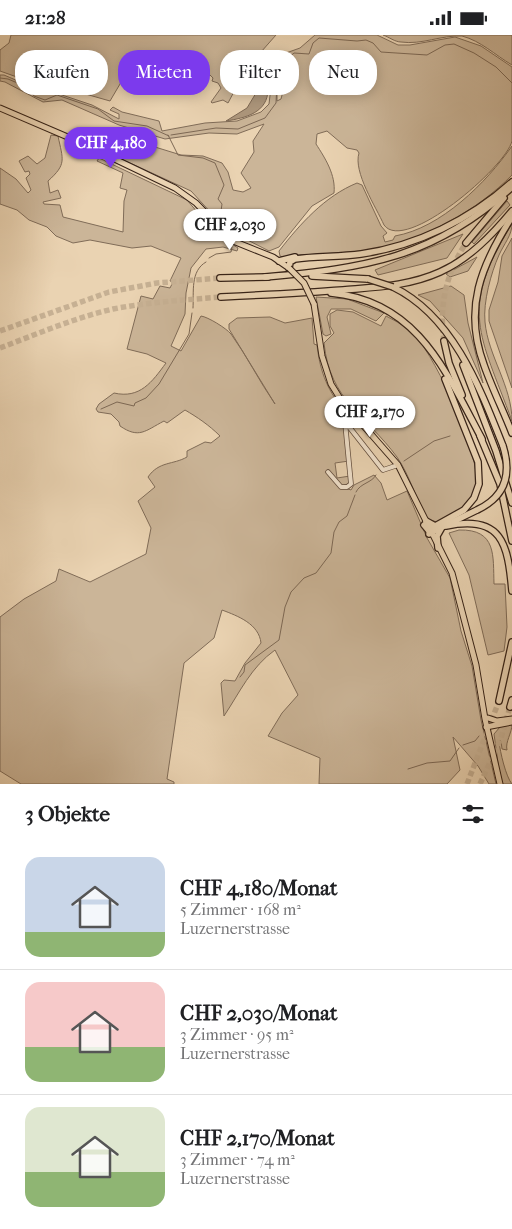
<!DOCTYPE html>
<html lang="de">
<meta charset="utf-8">
<style>
:root{--surface:#fff;--page:#f2f2f2;--text:#202124;--muted:#757577;--line:#e0e0e0;--accent:#7c3aed}
body{margin:0;font-family:"IM FELL French Canon",serif;background:var(--page);color:var(--text);height:100vh;display:flex;flex-direction:column;font-size:19px;white-space:nowrap}
*{box-sizing:border-box;margin:0}
p{font-size:16px;color:var(--muted)}
.icon{flex:none;width:28px;height:28px;fill:none;stroke:currentColor;stroke-width:2;stroke-linecap:round;stroke-linejoin:round}
.map{position:relative;height:749px;overflow:hidden}
.panel{display:flex;flex-direction:column;background:var(--surface);flex:1}
.panel>*{flex:none}
.banner{position:absolute;left:15px;top:15px;width:482px;height:45px;display:flex;gap:10px}
.price{position:absolute;translate:-50% -42px;padding:0 11px;border-radius:18px;background:#fff;color:#222;font-size:16px;line-height:32px;filter:drop-shadow(0 1px 2px #0008)}
.price::after{content:'';position:absolute;left:50%;top:30px;width:15px;height:11px;margin-left:-8px;background:inherit;clip-path:polygon(0 0,100% 0,50% 100%)}
.price.current{background:var(--accent);color:#fff}
ul{padding:0;list-style:none}
li{display:flex;align-items:center;gap:15px;height:125px;padding:0 25px}
li+li{border-top:1px solid var(--line)}
li span{display:grid;place-items:center;flex:none;width:140px;height:100px;border-radius:15px;color:#555}
li>.icon{margin-inline-start:auto}
span .icon{width:60px;height:60px;fill:#fffc;stroke-width:1}
li b{font-size:21px}
h2{display:flex;justify-content:space-between;align-items:center;height:60px;padding:0 25px;font-size:21px}
.pill{padding:0 18px;border-radius:20px;background:var(--surface);box-shadow:0 2px 12px #0003;font-size:18px;line-height:45px}
.pill.current{background:var(--accent);color:#fff}
.status{display:flex;justify-content:space-between;align-items:center;height:35px;padding:0 25px;background:var(--surface);direction:ltr}
.status svg{height:14px;fill:currentColor}
.map>svg:first-child{display:block}
.green{fill:#cbb598;stroke:#806c58;fill-rule:evenodd}
.water{fill:#ad977d;stroke:#7d6854}
.lines{fill:none;stroke-linecap:round;stroke-linejoin:round}
.stream{stroke:#7d6854;stroke-width:1}
.highway-tunnel{stroke:#c6b093;stroke-width:5.5;stroke-dasharray:5.5 3;stroke-linecap:butt}
.minor-casing{stroke:#634e3e;stroke-width:5.5}
.major-casing{stroke:#362217;stroke-width:7}
.highway-casing{stroke:#362217;stroke-width:8}
.minor{stroke:#f1e2cd;stroke-width:4}
.major{stroke:#ead3b2;stroke-width:5}
.highway{stroke:#ead3b2;stroke-width:5.5}
.major-bridge-casing{stroke:#362217;stroke-width:7;stroke-linecap:butt}
.highway-bridge-casing{stroke:#362217;stroke-width:8;stroke-linecap:butt}
.major-bridge{stroke:#ead3b2;stroke-width:5}
.highway-bridge{stroke:#ead3b2;stroke-width:5.5}
</style>
<div class="status"><b>21:28</b><svg viewBox="0 0 49 12"><path d="M0 12V9h3v3zM5 12V6h3v6zM10 12V3h3v9zM15 12V0h3v12zM26 1h20v11H26zM47 4h2v5h-2z"/></svg></div>
<div class="map">
<svg width="512" height="749" viewBox="0 0 512 749">
<rect width="100%" height="100%" fill="#ead3b2"/>
<filter id="stains"><feTurbulence type="fractalNoise" baseFrequency=".004" numOctaves="4"/><feColorMatrix values="0 0 0 0 .2 0 0 0 0 .09 0 0 0 0 .02 0 0 0 .5 -.17"/></filter>
<radialGradient id="worn" r=".72"><stop offset=".6" stop-color="#630" stop-opacity="0"/><stop offset="1" stop-color="#630" stop-opacity=".3"/></radialGradient>
<!-- green -->
<g class="green">
<path d="M11,0h265l-30,34 -18,34 -5,-3 -11,3 -1,-1 10,-14 -3,-5 -6,-2 1,-3 -3,-3 -26,4c-7,-6 -15,-4 -23,-12h-2l-2,4 -27,-4 -20,34 -42,-12 -6,4 -62,-22v-21l9,-7z"/>
<path d="M315,0h62l21,10h12l45,-8 26,9 31,21c0,19 0,57 0,74 -6,26 -107,113 -128,84 -8,-18 -31,-53 -25,-72l-2,-3 -10,-2 -20,-17 -10,3 -1,10c9,14 20,31 18,49l-22,13 -33,41 -10,4 -43,-22 -35,-38 -87,-40 5,-10 7,-6 65,20 22,1 19,7 6,9 5,18 10,2 8,-4 -10,-15 13,-21 -1,-11 11,-17 -27,10 -28,-1 -44,6 -46,-14 -57,-25 -19,2 -38,-20 -5,-1v-6h4l35,15 5,-1 48,16 27,14v-5l-9,-4 3,-3 9,5 37,9 3,10 43,-8 32,-2 24,-9 8,-8 2,-17 -14,-2 5,-15 24,-17 14,-5zM284,32l5,1 -8,31 -4,2v-14l3,-4z"/>
<path d="M383,0h129v30c-17,-10 -31,-24 -50,-29 -21,-1 -40,9 -61,6 -6,0 -12,-5 -18,-7z"/>
<path d="M51,100l7,1c5,24 9,28 -10,45l2,12 8,-3 3,8 -18,4 1,2 16,1 3,12 60,15 1,-31 3,-11 -7,-2 3,-15 -26,-12 2,-3 88,42 28,33 23,15 -1,3 -14,-4 -17,2 -15,19 -5,25 -1,21 -14,32 10,5 20,-35c7,1 25,12 30,18 16,22 28,47 44,70l-46,-75v-5l8,-6 33,-1 15,6 27,-5 2,26 3,1c3,27 11,48 30,68l-4,9 6,39 -14,2 2,15 13,-2 -1,8 -8,2 -12,-12 8,11 14,5 3,-5 20,-10 7,8 6,17 20,-9 20,47 23,40 11,53 11,35 9,54 15,64h-7l-11,-18 -25,-29 7,33 -13,14h-128l1,-26 -52,-22 14,-23 16,-18 -23,-45c-24,17 -35,42 -51,66l-3,-33 3,-3 11,1 10,-18 16,-20c-2,-19 -23,-27 -39,-33l-8,28 -30,25 -17,116 7,3v2h-153l-21,-13v-154l24,-18 32,-18 3,-12 31,13 56,-28 5,-26 -13,-27 17,-14 -7,-10c11,-16 25,-12 39,-20v-6l18,-9 6,1 9,-7c-11,-11 -23,-19 -35,-26l-18,13 -3,-2c-19,10 -25,18 -44,5l-1,-4 -8,-8 -13,-2 -2,-3 3,-5 15,-11c26,6 38,-11 52,-30l-19,-9 -20,-5 14,-53 12,3 7,-13 10,2 3,-6 -3,-1 11,-23 -30,-12 -19,2 -42,-8 -17,3 -17,-7 -9,-9 -18,-7 -12,-10 -17,-6v-36l16,11 12,14 3,-3 -5,-12 4,-4 -1,-3 -4,1 -6,-11 9,-5 9,8 8,-6z"/>
<path d="M512,111v29c-35,36 -88,64 -137,74 -30,5 -61,4 -92,8l-3,-1 -1,-5c21,-27 46,-55 78,-68l5,2 19,41 6,7 -4,3 2,6 8,-2 2,-4c46,-8 91,-53 117,-90z"/>
<polygon points="507,166 510,170 474,209 472,207"/>
<path d="M512,189c0,11 -8,20 -13,31 -8,18 -16,47 -14,67 3,34 27,64 27,99 -32,-87 -54,-111 0,-197z"/>
<polygon points="463,199 447,223 378,240 375,235"/>
<polygon points="512,203 512,353 489,286 489,275 498,247 502,221"/>
<polygon points="477,222 468,236 450,242 446,239"/>
<polygon points="451,251 464,260 468,288 483,348 463,303 430,266 418,260"/>
<polygon points="316,262 347,264 384,278 376,286 351,274 331,274 327,282 331,299 326,301 323,299"/>
<path d="M337,275l16,2 28,14 5,-10c11,6 19,9 30,21 20,21 67,122 60,151 -5,18 -23,26 -39,34l-10,-3c-11,-20 -17,-43 -30,-62 -31,-42 -67,-56 -73,-114l10,-10 -4,-7v-12z"/>
<path d="M459,495c38,-1 34,26 35,54h11l2,43 -3,24 -16,4 -19,-80 -20,-42z"/>
<path d="M512,689c0,9 -7,18 -5,26l-5,-1 -1,-8h-2c1,11 7,36 13,43h-11l-7,-50 6,-7z"/>
</g>
<!-- water -->
<path class="water" d="M264,53l4,1c0,24 -23,29 -42,32l21,-13 9,-15z"/>
<g class="lines">
<!-- stream -->
<g class="stream">
<polyline points="0,43 8,44 27,52 34,61 45,65 57,60 98,74 114,86 147,91 169,101"/>
<polyline points="168,100 178,120 203,123 215,128 224,150 218,164 222,169 221,176 229,184 231,193"/>
<polyline points="171,100 216,93 238,94 265,83 276,68 277,49 285,26 294,18 309,19 313,8 319,3 357,6 366,5 373,8 381,17 427,20 445,10 454,9 474,18 496,32 512,48"/>
<polyline points="209,223 216,219 231,217 232,212"/>
<path d="M193,273c1,-16 -3,-37 13,-46"/>
<polyline points="101,374 117,367 134,371 135,368 146,363 159,349 189,299 192,278"/>
<polyline points="404,426 434,406 450,401"/>
<path d="M356,457c4,-9 16,-9 20,-17"/>
<polyline points="240,642 244,637 245,630 279,605 285,572 291,557 304,543 316,538 331,518 334,497 339,487 347,481 355,460"/>
<polyline points="463,710 475,706 479,701"/>
<polyline points="408,734 427,728 450,726 459,713"/>
</g>
<!-- highway-tunnel -->
<g class="highway-tunnel">
<polyline points="0,296 109,257 157,248 220,243"/>
<path d="M444,306c-5,-35 2,-68 22,-98"/>
<path d="M0,313c37,-14 74,-30 113,-39 36,-7 72,-9 108,-12"/>
<polyline points="467,749 499,666"/>
<polyline points="480,749 501,703 510,672"/>
</g>
<!-- minor casing -->
<g class="minor-casing">
<g id="minor">
<polyline points="345,390 350,393 383,435 398,430"/>
<polyline points="328,437 341,452 347,452 351,449 345,387 351,377"/>
</g>
</g>
<!-- major casing -->
<g class="major-casing">
<g id="major">
<polyline points="0,73 77,106 175,153 196,168 233,206 273,222 289,233"/>
<polyline points="314,269 322,321 331,349 341,365 398,430 452,538 476,630 485,684 500,749"/>
<polyline points="488,683 497,686 512,684"/>
<polyline points="486,692 512,687"/>
</g>
</g>
<!-- highway casing -->
<g class="highway-casing">
<g id="highway">
<path d="M512,182c-31,48 -49,92 -28,148 8,23 19,45 28,68"/>
<polyline points="466,208 504,163"/>
<polyline points="279,226 295,222"/>
<path d="M289,233l1,-6 5,-3c22,-3 44,-2 66,-5 55,-8 109,-34 151,-72"/>
<polyline points="312,241 368,244"/>
<path d="M265,242c101,-9 169,-19 247,-90"/>
<polyline points="220,243 268,242"/>
<path d="M393,252c60,29 87,101 110,159"/>
<path d="M331,258c87,8 115,79 151,146"/>
<path d="M221,262c41,-2 81,-4 122,-7 34,-3 66,-4 97,-18 29,-13 52,-37 72,-61"/>
<polyline points="444,306 449,328 462,360"/>
<polyline points="463,330 496,416 512,468"/>
<polyline points="480,401 500,449 512,506"/>
<polyline points="426,486 435,491"/>
<polyline points="424,490 429,496 434,496 477,475"/>
<path d="M446,491c56,-12 62,18 66,65"/>
<polyline points="429,499 430,494 464,475 474,463 479,449 478,427 445,344"/>
<polyline points="438,513 437,501 441,494"/>
<polyline points="499,666 512,607"/>
<polyline points="510,672 512,665"/>
</g>
</g>
<!-- minor -->
<use href="#minor" class="minor"/>
<!-- major -->
<use href="#major" class="major"/>
<!-- highway -->
<use href="#highway" class="highway"/>
<!-- major-bridge casing -->
<g class="major-bridge-casing">
<polyline id="major-bridge" points="289,233 304,248 314,269"/>
</g>
<!-- highway-bridge casing -->
<g class="highway-bridge-casing">
<g id="highway-bridge">
<polyline points="368,244 393,252"/>
<path d="M477,475c28,-13 35,-35 26,-64"/>
</g>
</g>
<!-- major-bridge -->
<use href="#major-bridge" class="major-bridge"/>
<!-- highway-bridge -->
<use href="#highway-bridge" class="highway-bridge"/>
</g>
<rect width="100%" height="100%" filter="url(#stains)"/>
<rect width="100%" height="100%" fill="url(#worn)"/>
</svg>
<b class="price current" style="left:111px;top:134px">CHF 4,180</b>
<b class="price" style="left:230px;top:216px">CHF 2,030</b>
<b class="price" style="left:370px;top:403px">CHF 2,170</b>
<div class="banner">
<a class="pill">Kaufen</a>
<a class="pill current">Mieten</a>
<a class="pill">Filter</a>
<a class="pill">Neu</a>
</div>
</div>
<section class="panel">
<h2>3 Objekte<svg class="icon" aria-label="filters" viewBox="0 0 24 24"><path d="M4 7h16M4 17h16"/><circle cx="9" cy="7" r="2"/><circle cx="15" cy="17" r="2"/></svg></h2>
<ul>
<li><span style="background:linear-gradient(#c9d6e8 75%,#8fb573 0)"><svg class="icon" aria-label="home" viewBox="0 0 24 24"><path d="M3 11l9-7 9 7M6 9v11h12V9"/></svg></span><div><b>CHF 4,180/Monat</b><p>5 Zimmer · 168 m²</p><p>Luzernerstrasse</p></div></li>
<li><span style="background:linear-gradient(#f6c9c9 65%,#8fb573 0)"><svg class="icon" aria-label="home" viewBox="0 0 24 24"><path d="M3 11l9-7 9 7M6 9v11h12V9"/></svg></span><div><b>CHF 2,030/Monat</b><p>3 Zimmer · 95 m²</p><p>Luzernerstrasse</p></div></li>
<li><span style="background:linear-gradient(#dfe7d0 65%,#8fb573 0)"><svg class="icon" aria-label="home" viewBox="0 0 24 24"><path d="M3 11l9-7 9 7M6 9v11h12V9"/></svg></span><div><b>CHF 2,170/Monat</b><p>3 Zimmer · 74 m²</p><p>Luzernerstrasse</p></div></li>
</ul>
</section>
